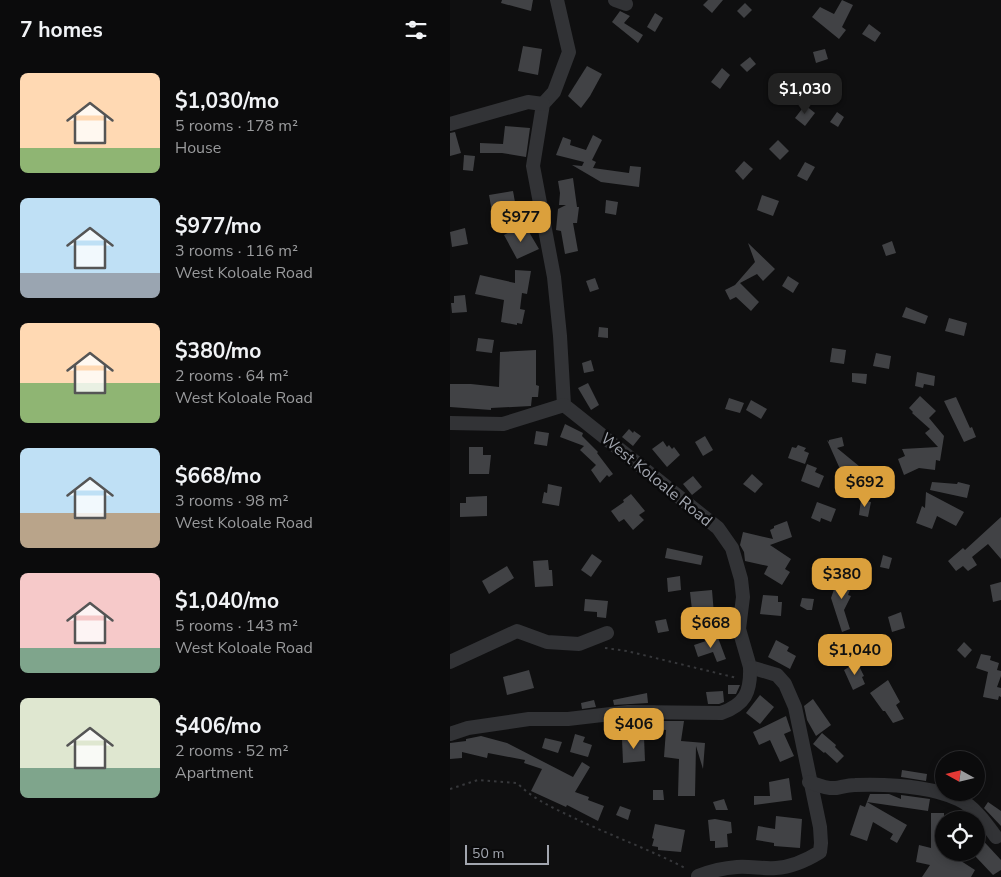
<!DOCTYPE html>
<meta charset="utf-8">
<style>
:root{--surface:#0b0b0c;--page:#19191a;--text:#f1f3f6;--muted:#9a9b9d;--line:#2b2b2d;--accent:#dba03c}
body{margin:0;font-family:"Nunito Sans",sans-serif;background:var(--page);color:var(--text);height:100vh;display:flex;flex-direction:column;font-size:19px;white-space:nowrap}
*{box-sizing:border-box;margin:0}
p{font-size:16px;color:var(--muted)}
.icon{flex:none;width:28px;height:28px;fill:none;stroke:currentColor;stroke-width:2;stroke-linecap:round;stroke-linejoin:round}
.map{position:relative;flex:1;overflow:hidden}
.drawer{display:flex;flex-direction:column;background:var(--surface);width:450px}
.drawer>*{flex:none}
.needle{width:32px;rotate:278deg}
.controls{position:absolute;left:485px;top:751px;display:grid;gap:10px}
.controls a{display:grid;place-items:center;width:50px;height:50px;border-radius:50%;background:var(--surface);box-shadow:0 2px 8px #0003,0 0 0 1px var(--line);font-size:25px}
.scale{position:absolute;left:15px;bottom:12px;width:84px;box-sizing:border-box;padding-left:5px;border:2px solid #a2a6af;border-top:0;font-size:14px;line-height:18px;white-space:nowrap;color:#a2a6af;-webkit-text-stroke:4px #0a0a0b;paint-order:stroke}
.price{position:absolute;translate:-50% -42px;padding:0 11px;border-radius:10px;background:var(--accent);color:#111;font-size:16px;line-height:32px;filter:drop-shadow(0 1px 2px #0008)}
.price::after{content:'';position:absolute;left:50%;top:30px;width:15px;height:11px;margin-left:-8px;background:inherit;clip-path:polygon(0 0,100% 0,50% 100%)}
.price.active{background:#222;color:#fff}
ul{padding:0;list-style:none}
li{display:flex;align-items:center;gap:15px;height:125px;padding:0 20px}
li span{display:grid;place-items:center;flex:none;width:140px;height:100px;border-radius:8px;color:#555}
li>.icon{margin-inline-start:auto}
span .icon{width:60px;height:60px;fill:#fffc;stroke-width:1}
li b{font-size:21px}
h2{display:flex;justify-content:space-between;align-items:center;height:60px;padding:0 20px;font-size:21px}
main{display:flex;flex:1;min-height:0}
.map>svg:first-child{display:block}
.building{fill:#414245}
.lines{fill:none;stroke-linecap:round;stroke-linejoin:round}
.path{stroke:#37383b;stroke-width:2;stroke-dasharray:2.5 4;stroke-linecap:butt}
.minor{stroke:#323336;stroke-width:14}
.labels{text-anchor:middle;stroke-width:5;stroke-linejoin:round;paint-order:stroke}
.street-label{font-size:16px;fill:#a2a6af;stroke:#0a0a0b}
</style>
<main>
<section class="drawer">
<h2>7 homes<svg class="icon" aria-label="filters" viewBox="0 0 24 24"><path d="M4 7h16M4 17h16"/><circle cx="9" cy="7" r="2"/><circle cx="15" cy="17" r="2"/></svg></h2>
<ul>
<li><span style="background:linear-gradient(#ffd9b3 75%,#8fb573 0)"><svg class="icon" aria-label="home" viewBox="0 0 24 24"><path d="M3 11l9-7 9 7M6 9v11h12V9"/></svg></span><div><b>$1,030/mo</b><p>5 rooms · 178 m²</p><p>House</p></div></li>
<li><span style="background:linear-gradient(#bfe0f5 75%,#9aa5b1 0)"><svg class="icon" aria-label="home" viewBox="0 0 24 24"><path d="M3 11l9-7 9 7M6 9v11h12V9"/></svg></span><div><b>$977/mo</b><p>3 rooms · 116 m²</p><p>West Koloale Road</p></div></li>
<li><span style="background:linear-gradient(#ffd9b3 60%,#8fb573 0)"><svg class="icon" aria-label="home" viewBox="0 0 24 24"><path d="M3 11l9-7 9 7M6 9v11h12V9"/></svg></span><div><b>$380/mo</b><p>2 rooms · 64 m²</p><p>West Koloale Road</p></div></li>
<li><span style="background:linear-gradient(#bfe0f5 65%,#b9a48a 0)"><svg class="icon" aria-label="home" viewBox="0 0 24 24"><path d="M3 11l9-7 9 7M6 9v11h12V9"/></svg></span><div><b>$668/mo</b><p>3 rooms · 98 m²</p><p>West Koloale Road</p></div></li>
<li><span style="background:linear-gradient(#f6c9c9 75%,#7fa58c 0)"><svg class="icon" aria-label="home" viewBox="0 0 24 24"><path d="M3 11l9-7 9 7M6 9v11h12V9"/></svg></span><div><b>$1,040/mo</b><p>5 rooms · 143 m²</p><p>West Koloale Road</p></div></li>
<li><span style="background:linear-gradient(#dfe7d0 70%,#7fa58c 0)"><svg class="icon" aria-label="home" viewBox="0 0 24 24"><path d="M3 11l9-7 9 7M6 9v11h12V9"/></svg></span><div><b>$406/mo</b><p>2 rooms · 52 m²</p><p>Apartment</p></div></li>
</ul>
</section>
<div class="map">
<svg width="551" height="877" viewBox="0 0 551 877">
<rect width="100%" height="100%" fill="#0f0f10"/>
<!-- building -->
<g class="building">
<polygon points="52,0 83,0 81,11 51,3"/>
<polygon points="258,0 273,0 262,13 253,5"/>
<polygon points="392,0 403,5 392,27 396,30 389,39 362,17 370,7 384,14"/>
<polygon points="295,3 302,10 294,18 287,11"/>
<polygon points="170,11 180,16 174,23 193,35 188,43 162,22"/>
<polygon points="205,13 213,18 205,32 197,27"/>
<polygon points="419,24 431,33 425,42 412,34"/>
<polygon points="73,46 92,49 88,75 68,71"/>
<polygon points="375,49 378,59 366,63 363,52"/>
<polygon points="300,57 306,64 297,72 290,65"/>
<polygon points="137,66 152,74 140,96 131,108 118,96"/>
<polygon points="272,68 280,75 270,89 261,82"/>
<polygon points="355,105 365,113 355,126 345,118"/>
<polygon points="387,112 394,117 388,127 380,122"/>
<polygon points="55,126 80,128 76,157 52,153 30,153 30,143 53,144"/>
<polygon points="5,132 11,153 0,156 0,133"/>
<polygon points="143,135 152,140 142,160 146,162 143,168 179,173 180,166 191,167 189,187 151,182 122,165 132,166 134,162 106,155 113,137 121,140 120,145 136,150"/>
<polygon points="328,140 339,151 330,160 319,149"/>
<polygon points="14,155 25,156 23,171 13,170"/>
<polygon points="294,161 303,169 293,180 285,171"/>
<polygon points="355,162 365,167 357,181 347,176"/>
<polygon points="123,178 127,207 129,207 127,223 123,223 128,251 115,254 111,231 106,230 108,209 116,205 109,205 110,193 108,181"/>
<polygon points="63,191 67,213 43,217 39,195"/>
<polygon points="312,195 329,201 323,216 307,210"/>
<polygon points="156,200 168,202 166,215 155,213"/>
<polygon points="69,227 72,236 79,232 89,249 67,259 54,235"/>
<polygon points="15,228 18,244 2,247 0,232"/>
<polygon points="442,241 446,253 436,256 432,245"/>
<polygon points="298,243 325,269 313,281 307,274 290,283 309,302 301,311 286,297 280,300 275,290 285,285 305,262"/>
<polygon points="65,270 81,271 77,294 72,293 70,309 75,310 72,324 67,323 67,325 51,322 54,300 25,294 30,275 65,283"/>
<polygon points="338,276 349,283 343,293 332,286"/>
<polygon points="145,278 149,289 140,292 136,281"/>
<polygon points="15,295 17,312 2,313 1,303 4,303 4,296"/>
<polygon points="456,307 478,316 475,324 452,317"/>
<polygon points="499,318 517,323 514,336 495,331"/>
<polygon points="149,327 158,328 158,338 148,337"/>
<polygon points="28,338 44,340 42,353 26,351"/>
<polygon points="382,348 396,350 394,364 380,362"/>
<polygon points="86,350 86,385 89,386 88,397 82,397 81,406 41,408 41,410 0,407 0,384 21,384 49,387 50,352"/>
<polygon points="426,353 441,356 439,369 423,366"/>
<polygon points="141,360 144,371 134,373 132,363"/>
<polygon points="467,372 485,376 484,386 474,384 473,388 465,386"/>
<polygon points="402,373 417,374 416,384 402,382"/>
<polygon points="138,383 149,405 141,410 128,388"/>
<polygon points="470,396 486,411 479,418 494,436 490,461 486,460 485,470 469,468 454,475 448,459 455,456 452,449 488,447 475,433 480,429 462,413 463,412 459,408"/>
<polygon points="506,397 520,428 522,427 526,437 514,442 494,401"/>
<polygon points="279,398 294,403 290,413 275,409"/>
<polygon points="301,400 317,409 311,419 296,410"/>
<polygon points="115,424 133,433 132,436 148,452 147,453 163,474 159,477 157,475 150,483 141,470 146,465 130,450 134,446 110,437"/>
<polygon points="179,429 183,433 184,431 191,436 183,446 172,437"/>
<polygon points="86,431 99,433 97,446 84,444"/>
<polygon points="255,436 263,450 253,456 245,442"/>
<polygon points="392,437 394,446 387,448 415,471 412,475 418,481 412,488 390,469 377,440 379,442 379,440"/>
<polygon points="213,441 217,447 219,445 222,449 224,447 230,455 217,467 202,449"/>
<polygon points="348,445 356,448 354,451 359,453 355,464 338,458 342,447 346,448"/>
<polygon points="19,447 33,447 33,455 41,455 39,474 19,474"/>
<polygon points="357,464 367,468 365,472 374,476 369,488 351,481"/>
<polygon points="302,474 313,484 305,493 293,484"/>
<polygon points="243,476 252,487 242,495 233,484"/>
<polygon points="482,482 507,484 508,482 520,485 517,498 480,490"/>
<polygon points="98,484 112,487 109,506 92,503 94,492 97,493"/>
<polygon points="476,492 514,512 506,526 487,516 482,529 466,523 472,506 475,508"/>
<polygon points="181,494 195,511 189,515 194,520 183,530 174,519 169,522 161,511 174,502 173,500"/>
<polygon points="37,496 37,516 10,517 10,503 16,503 16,497"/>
<polygon points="411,500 421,502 418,517 409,515"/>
<polygon points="367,502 386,509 381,522 371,518 370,522 361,518"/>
<polygon points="551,517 551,559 538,544 522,557 527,565 518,571 513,566 506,571 498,561 513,548 515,550"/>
<polygon points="337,521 342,537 320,545 341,559 335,569 340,572 332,585 314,574 318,566 295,561 294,552 290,545 293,532 323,539 320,530 324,528 324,526"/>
<polygon points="217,548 253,556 251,565 215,558"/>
<polygon points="142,554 152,561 141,577 131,570"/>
<polygon points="433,555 442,558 439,569 430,567"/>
<polygon points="98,560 99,570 102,570 103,586 85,587 83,561"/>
<polygon points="57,566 64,578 39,594 32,581"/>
<polygon points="389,575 404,579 398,595 401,596 394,610 400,629 392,632 381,598"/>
<polygon points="230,576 231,590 218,592 217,578"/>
<polygon points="551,582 551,600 543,602 540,585"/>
<polygon points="262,590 264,614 247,616 246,610 242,610 240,592"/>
<polygon points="313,595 328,596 328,602 332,602 331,616 310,614"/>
<polygon points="352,598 364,599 362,610 357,610 350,606"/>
<polygon points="135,599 158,601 156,618 147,617 147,612 134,611"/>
<polygon points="451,612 455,628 442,632 438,617"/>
<polygon points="216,619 219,631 208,633 205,621"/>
<polygon points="267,635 276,659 267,662 263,652 248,657 244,645 259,640 258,638"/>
<polygon points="326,640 339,647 337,651 346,656 340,669 318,657"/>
<polygon points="514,642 522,650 515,658 507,650"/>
<polygon points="531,654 541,656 540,660 549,663 547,670 551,671 551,676 547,687 551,688 551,697 549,696 548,700 533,697 538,672 526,668"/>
<polygon points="407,662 414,676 412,677 415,684 403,690 394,670"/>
<polygon points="79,670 84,688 57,695 53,677"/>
<polygon points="438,680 450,702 446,705 454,719 443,723 435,711 433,711 420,693"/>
<polygon points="278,685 290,685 286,694 278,694"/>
<polygon points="273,691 274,702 269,704 258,704 256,692"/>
<polygon points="197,693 198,703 164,705 163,700"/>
<polygon points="310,695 324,707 310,724 296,713"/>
<polygon points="363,699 381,725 366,736 357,720 354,706"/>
<polygon points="144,700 146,707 132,709 131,703"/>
<polygon points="336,716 341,731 334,734 344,756 330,762 320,740 309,745 303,732"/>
<polygon points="208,721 234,721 231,741 255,743 253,769 246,746 245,796 228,796 229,759 214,757 216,730 207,729"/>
<polygon points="372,733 386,745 385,747 394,756 387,763 375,752 374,753 363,744"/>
<polygon points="125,734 135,737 133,742 142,745 138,757 120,752"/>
<polygon points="31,736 57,743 123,777 132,762 140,767 125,792 139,797 138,800 154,806 148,821 117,805 116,807 81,791 92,769 74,763 75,760 38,753 37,758 12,752 12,758 0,759 0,743 16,741 16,739"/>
<polygon points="194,737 195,761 173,763 172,739"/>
<polygon points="95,738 112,742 108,753 92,748"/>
<polygon points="452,770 477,774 476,781 451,777"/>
<polygon points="339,778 342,800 304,805 304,796 320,796 319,782"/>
<polygon points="203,790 213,790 214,800 203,800"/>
<polygon points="420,794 439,794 451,799 451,795 480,799 478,811 417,802 457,825 447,843 440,839 443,834 423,822 417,841 400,835 410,805 415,807"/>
<polygon points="274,799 278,810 266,810 263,802"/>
<polygon points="538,802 551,811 551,826 534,808"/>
<polygon points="170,806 181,810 178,820 166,815"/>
<polygon points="481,813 494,813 494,852 497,852 525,870 521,877 472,877 480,865 466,862 469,845 481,848"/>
<polygon points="326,816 352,819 350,848 324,846 324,843 306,840 308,826 325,829"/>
<polygon points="265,819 281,822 282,833 277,834 278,847 265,848 265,841 260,841 258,820"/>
<polygon points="205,824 235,830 231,852 208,850 208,847 202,846 204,839 202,838"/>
<polygon points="526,833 551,860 551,870 543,875 526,857"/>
</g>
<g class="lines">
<!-- path -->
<g class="path">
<polyline points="155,648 177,651 287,678"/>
<path d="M0,789l28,-9 39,3c15,15 34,24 53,33 39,19 79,33 117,53"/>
</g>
<!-- minor -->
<g class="minor">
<path d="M107,0l12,52 -15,40 -11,12 -10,62 21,111 6,59 4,69 154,123 14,20 9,31 2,18 -4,32 11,38 27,8 8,9 10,23 25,120 1,16 -1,9c-13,8 -28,15 -44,16 -13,1 -26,-2 -39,-1 -14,1 -26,4 -39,9"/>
<polyline points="165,0 176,4"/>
<polyline points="0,124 78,102 93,104"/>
<polyline points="0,423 53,424 114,405"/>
<polyline points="0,662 67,631 97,642 129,644 157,633"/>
<path d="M0,734l18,-6 61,-9h39l60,-7 93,1c24,-8 30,-21 29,-46"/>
<path d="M359,782c9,3 18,7 27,6 6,-1 12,-3 19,-3 31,-1 74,1 103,14 16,7 28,24 38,38"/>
</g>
</g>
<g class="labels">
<!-- street labels -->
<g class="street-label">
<text transform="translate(207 479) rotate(39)" y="6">West Koloale Road</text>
</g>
</g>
</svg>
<div class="controls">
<a><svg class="needle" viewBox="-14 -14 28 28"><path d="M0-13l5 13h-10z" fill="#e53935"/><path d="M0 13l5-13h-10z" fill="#9a9b9d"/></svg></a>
<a><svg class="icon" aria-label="locate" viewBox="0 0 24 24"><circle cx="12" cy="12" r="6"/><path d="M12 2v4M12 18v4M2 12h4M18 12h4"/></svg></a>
</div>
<div class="scale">50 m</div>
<b class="price active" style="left:355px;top:115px">$1,030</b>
<b class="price" style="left:71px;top:243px">$977</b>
<b class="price" style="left:415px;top:508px">$692</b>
<b class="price" style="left:392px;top:600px">$380</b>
<b class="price" style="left:261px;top:649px">$668</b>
<b class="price" style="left:405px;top:676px">$1,040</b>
<b class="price" style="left:184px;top:750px">$406</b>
</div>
</main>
